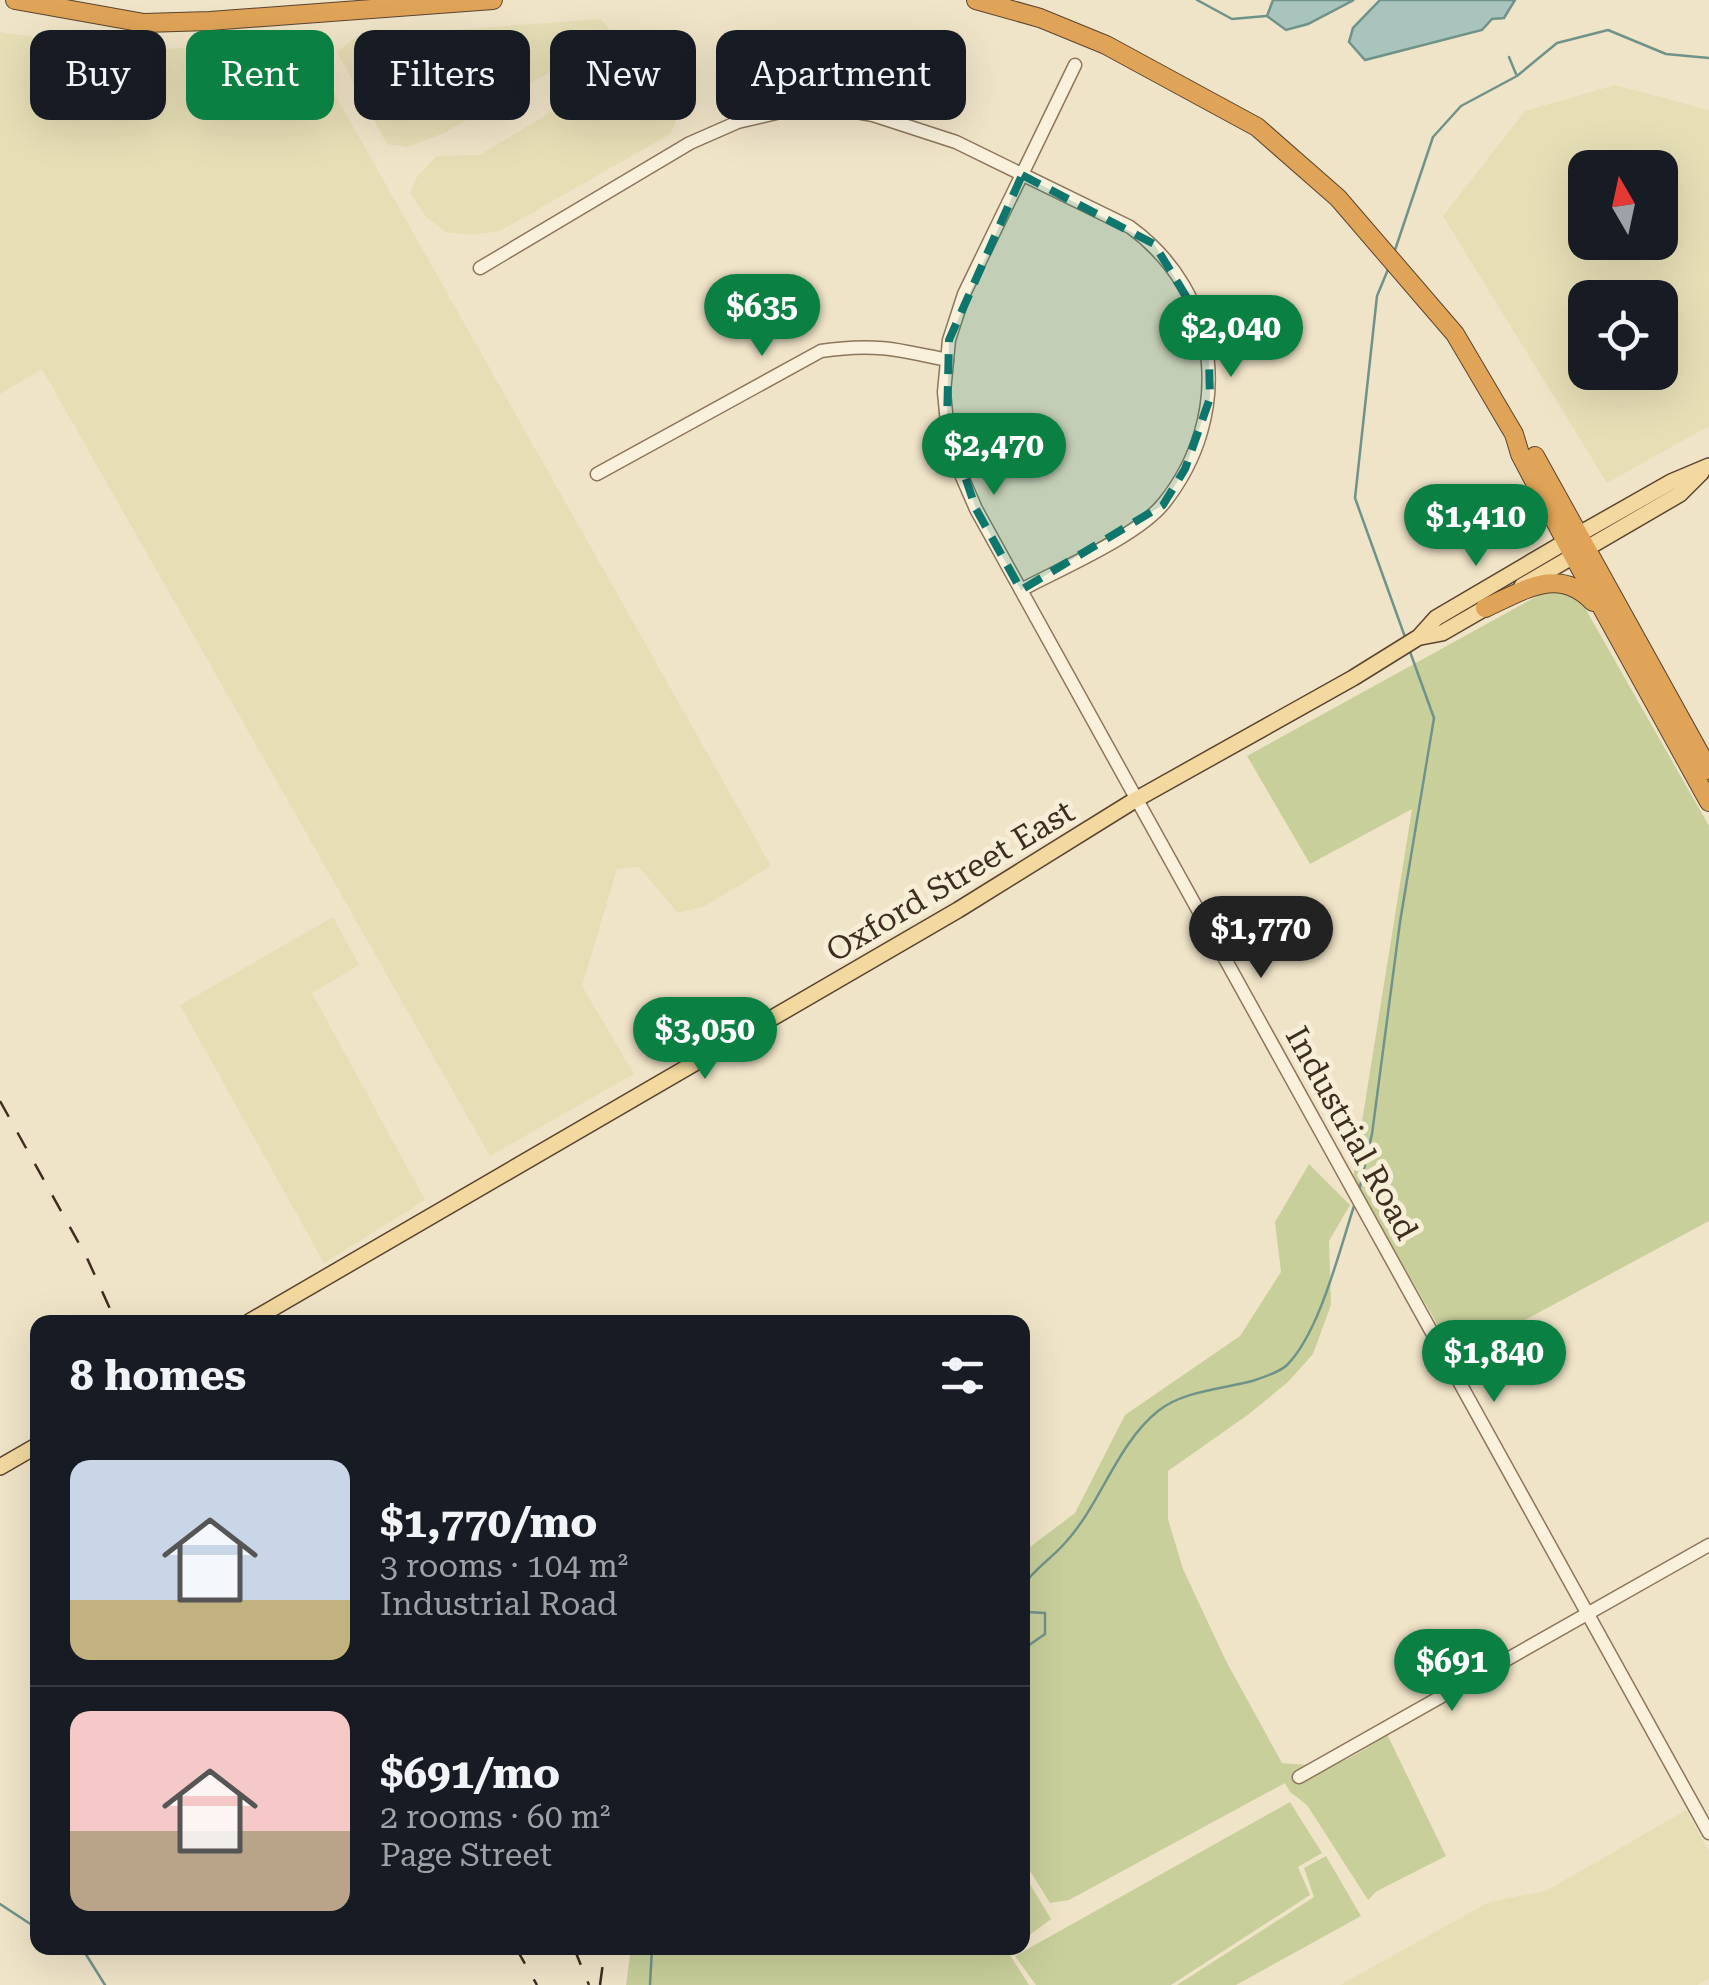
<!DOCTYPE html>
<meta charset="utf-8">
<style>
:root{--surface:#171b24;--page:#242831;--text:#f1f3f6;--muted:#9ea1a6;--line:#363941;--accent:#0b8043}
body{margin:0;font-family:"Roboto Serif",serif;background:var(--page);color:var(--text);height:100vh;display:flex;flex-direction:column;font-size:38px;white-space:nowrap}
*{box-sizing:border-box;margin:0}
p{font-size:32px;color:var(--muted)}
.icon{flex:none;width:55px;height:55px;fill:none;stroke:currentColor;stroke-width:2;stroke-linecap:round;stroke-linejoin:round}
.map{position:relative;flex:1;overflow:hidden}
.panel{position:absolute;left:30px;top:1315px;width:1000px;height:640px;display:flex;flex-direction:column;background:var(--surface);border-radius:20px;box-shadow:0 10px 40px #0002}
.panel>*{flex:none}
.top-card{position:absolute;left:30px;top:30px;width:1000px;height:90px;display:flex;gap:20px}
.needle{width:65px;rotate:351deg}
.controls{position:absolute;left:1568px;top:150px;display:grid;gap:20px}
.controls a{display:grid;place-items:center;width:110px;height:110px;border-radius:20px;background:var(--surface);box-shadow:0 10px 40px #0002;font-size:50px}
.price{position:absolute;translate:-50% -85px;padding:0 22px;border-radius:35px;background:var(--accent);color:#fff;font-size:32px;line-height:65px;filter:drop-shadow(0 2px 5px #0008)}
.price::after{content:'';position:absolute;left:50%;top:60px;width:30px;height:22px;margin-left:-15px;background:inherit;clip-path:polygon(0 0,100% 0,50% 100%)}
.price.selected{background:#222;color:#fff}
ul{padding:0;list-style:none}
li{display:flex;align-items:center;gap:30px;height:250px;padding:0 40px}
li+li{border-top:2px solid var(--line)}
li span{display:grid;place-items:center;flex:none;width:280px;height:200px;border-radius:20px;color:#555}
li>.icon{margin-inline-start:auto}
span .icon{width:120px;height:120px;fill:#fffc;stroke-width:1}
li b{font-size:42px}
h2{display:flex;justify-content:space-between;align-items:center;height:120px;padding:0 40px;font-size:42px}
.pill{padding:0 35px;border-radius:20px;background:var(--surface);box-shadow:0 10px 40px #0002;font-size:35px;line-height:90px}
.pill.selected{background:var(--accent);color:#fff}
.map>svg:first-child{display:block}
.farmland{fill:#e6deb5;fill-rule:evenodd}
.green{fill:#c9cf9b}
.water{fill:#a9c4bc;stroke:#6f938a;stroke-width:2.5}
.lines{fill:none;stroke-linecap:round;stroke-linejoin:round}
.stream{stroke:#6f938a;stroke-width:2.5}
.minor-casing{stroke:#8d765c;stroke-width:15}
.major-casing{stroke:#5b4430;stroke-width:18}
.highway-casing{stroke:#5b4430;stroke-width:20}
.minor{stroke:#faf1dc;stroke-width:12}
.major{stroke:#f3d9a0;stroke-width:15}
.highway{stroke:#e0a458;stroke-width:18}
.rail{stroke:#3d2e20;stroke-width:2.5;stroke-dasharray:18 18;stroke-linecap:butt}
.marked{fill:#0f766e;fill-opacity:0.2;stroke:#0f766e;stroke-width:8;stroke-dasharray:20 12;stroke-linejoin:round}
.labels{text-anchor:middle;stroke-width:10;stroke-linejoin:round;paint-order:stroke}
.street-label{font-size:32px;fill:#3d2e20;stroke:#f7eed8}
</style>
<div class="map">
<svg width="1709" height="1985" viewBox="0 0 1709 1985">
<rect width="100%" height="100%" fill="#f0e4c8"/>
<!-- farmland -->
<g class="farmland">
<polygon points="601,19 614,35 444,133 408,147 387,144 337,52 356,37"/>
<polygon points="0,32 119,50 307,45 771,866 705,906 678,913 639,867 617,869 582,986 634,1074 490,1156 42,369 0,394"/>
<polygon points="619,70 640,93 664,101 676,120 670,134 500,231 471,235 446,232 426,217 410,192 417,177 437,156 480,155"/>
<path d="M1615,85l94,25v316l-102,57 -164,-267 82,-105zM1585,168h75v74h-75zM1585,298h75v74h-75z"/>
<polygon points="333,917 359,965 312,993 425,1200 324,1263 180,1005"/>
<polygon points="1686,1810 1709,1852 1709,1978 1697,1985 1340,1985 1489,1902 1546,1891"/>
</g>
<!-- green -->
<g class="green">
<polygon points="1566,592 1581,601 1709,826 1709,1221 1456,1357 1353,1178 1412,809 1310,864 1247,756 1541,594"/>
<path d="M1309,1164l41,41 -21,36 2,64 -18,49 -25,28 -39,32 -81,57v48l15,50 43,92 56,102c56,5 59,3 105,-29l59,122 -69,35 -9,9 -61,-95 -17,-13 -5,-9 -216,117 -19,3 -23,-37 -4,-18 -1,-295 53,-40 50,-98 115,-79 41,-64 -6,-50z"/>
<polygon points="1290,1802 1322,1853 1298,1867 1310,1895 1171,1985 1036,1985 1015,1956"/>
<polygon points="1326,1856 1361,1916 1236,1985 1177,1985 1314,1897 1304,1868"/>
<polygon points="1023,1873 1051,1919 1023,1940 1022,1940"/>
<polygon points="631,1948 1013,1948 1008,1952 1029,1985 626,1985"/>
</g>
<!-- water -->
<g class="water">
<polygon points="1273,0 1354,0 1308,24 1286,30 1267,16"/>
<polygon points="1380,0 1515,0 1504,18 1492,19 1482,30 1365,60 1349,42 1353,28"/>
</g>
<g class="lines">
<!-- stream -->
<g class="stream">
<polyline points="1197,0 1232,19 1266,16"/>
<polyline points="1509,57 1516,74"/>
<polyline points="1395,250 1433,137 1461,106 1517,76 1557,43 1608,30 1666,54 1709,58"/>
<polyline points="1389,267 1377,296 1355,498 1405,637"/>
<polyline points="1359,1191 1372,1134 1400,922 1434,718 1409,649"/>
<path d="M1022,1587c12,-18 29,-28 43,-44 36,-39 51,-98 93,-132 25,-20 64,-22 94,-30 11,-4 27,-8 35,-16 33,-33 53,-117 68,-162"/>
<polyline points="1022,1607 1026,1612 1045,1613 1045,1634 1022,1650"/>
<polyline points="0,1904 38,1929"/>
<polyline points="82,1948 105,1985"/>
<polyline points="650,1985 652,1948"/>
</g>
<!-- minor casing -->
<g class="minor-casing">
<g id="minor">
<polyline points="1075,65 964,294 949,340 944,392 947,423 956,463 976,509 1709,1833"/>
<path d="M480,268l210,-125 48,-21 47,-11 44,-4 44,8 83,27 174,85c91,66 104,188 34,276 -26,33 -104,66 -143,87"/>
<path d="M597,474l224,-123c51,-8 76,-2 126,9"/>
<polyline points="1299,1777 1709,1545"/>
</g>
</g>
<!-- major casing -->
<g class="major-casing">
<g id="major">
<polyline points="1522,586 1680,494 1701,473"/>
<polyline points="1421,637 1442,633 1494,603"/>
<polyline points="249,1322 958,910 1135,800 1353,678 1419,637 1436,618 1567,541 1671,482 1709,466"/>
<polyline points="0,1467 38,1445"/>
</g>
</g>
<!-- highway casing -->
<g class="highway-casing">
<g id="highway">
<polyline points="15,0 144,23 210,21 493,0"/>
<polyline points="976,0 1040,18 1106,45 1257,127 1338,198 1455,334 1514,434 1520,454 1573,555 1709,802"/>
<polyline points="1535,456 1709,770"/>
<path d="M1485,608c38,-17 74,-43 108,-6"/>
</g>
</g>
<!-- minor -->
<use href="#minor" class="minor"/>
<!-- major -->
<use href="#major" class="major"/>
<!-- highway -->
<use href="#highway" class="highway"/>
<!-- rail -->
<g class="rail">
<polyline points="0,1101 87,1258 116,1322"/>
<polyline points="516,1948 537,1985"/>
<polyline points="574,1948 589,1985"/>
<polyline points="600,1985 605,1948"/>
</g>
</g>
<!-- marked area -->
<path class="marked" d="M1022,175l132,69 43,70 12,45 1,39 -25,71 -22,36 -142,85 -45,-81 -29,-86 2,-83z"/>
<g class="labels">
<!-- street labels -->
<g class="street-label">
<text transform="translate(950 881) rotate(-31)" y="11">Oxford Street East</text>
<text transform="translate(1352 1133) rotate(61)" y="11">Industrial Road</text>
</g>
</g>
</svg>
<div class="controls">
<a><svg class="needle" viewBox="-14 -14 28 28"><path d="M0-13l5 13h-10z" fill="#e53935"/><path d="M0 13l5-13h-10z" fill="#9ea1a6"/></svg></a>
<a><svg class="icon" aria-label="locate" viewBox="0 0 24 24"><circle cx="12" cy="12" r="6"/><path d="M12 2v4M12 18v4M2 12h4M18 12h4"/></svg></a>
</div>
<b class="price" style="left:762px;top:359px">$635</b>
<b class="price" style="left:1231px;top:380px">$2,040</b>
<b class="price" style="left:994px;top:498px">$2,470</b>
<b class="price" style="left:1476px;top:569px">$1,410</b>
<b class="price selected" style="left:1261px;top:981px">$1,770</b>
<b class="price" style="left:705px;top:1082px">$3,050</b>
<b class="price" style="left:1494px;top:1405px">$1,840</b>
<b class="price" style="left:1452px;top:1714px">$691</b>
<div class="top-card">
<a class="pill">Buy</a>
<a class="pill selected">Rent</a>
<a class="pill">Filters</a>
<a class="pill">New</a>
<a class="pill">Apartment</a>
</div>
<section class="panel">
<h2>8 homes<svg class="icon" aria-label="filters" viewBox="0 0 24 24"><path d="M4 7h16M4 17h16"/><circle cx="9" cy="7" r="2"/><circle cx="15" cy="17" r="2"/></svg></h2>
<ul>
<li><span style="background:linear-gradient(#c9d6e8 70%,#c2b280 0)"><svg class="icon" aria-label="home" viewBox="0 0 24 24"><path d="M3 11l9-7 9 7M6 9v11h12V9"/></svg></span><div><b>$1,770/mo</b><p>3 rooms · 104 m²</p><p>Industrial Road</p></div></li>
<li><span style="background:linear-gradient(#f6c9c9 60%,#b9a48a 0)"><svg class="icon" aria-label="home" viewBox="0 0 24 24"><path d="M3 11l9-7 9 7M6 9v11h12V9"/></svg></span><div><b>$691/mo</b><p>2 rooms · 60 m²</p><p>Page Street</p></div></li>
</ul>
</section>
</div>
